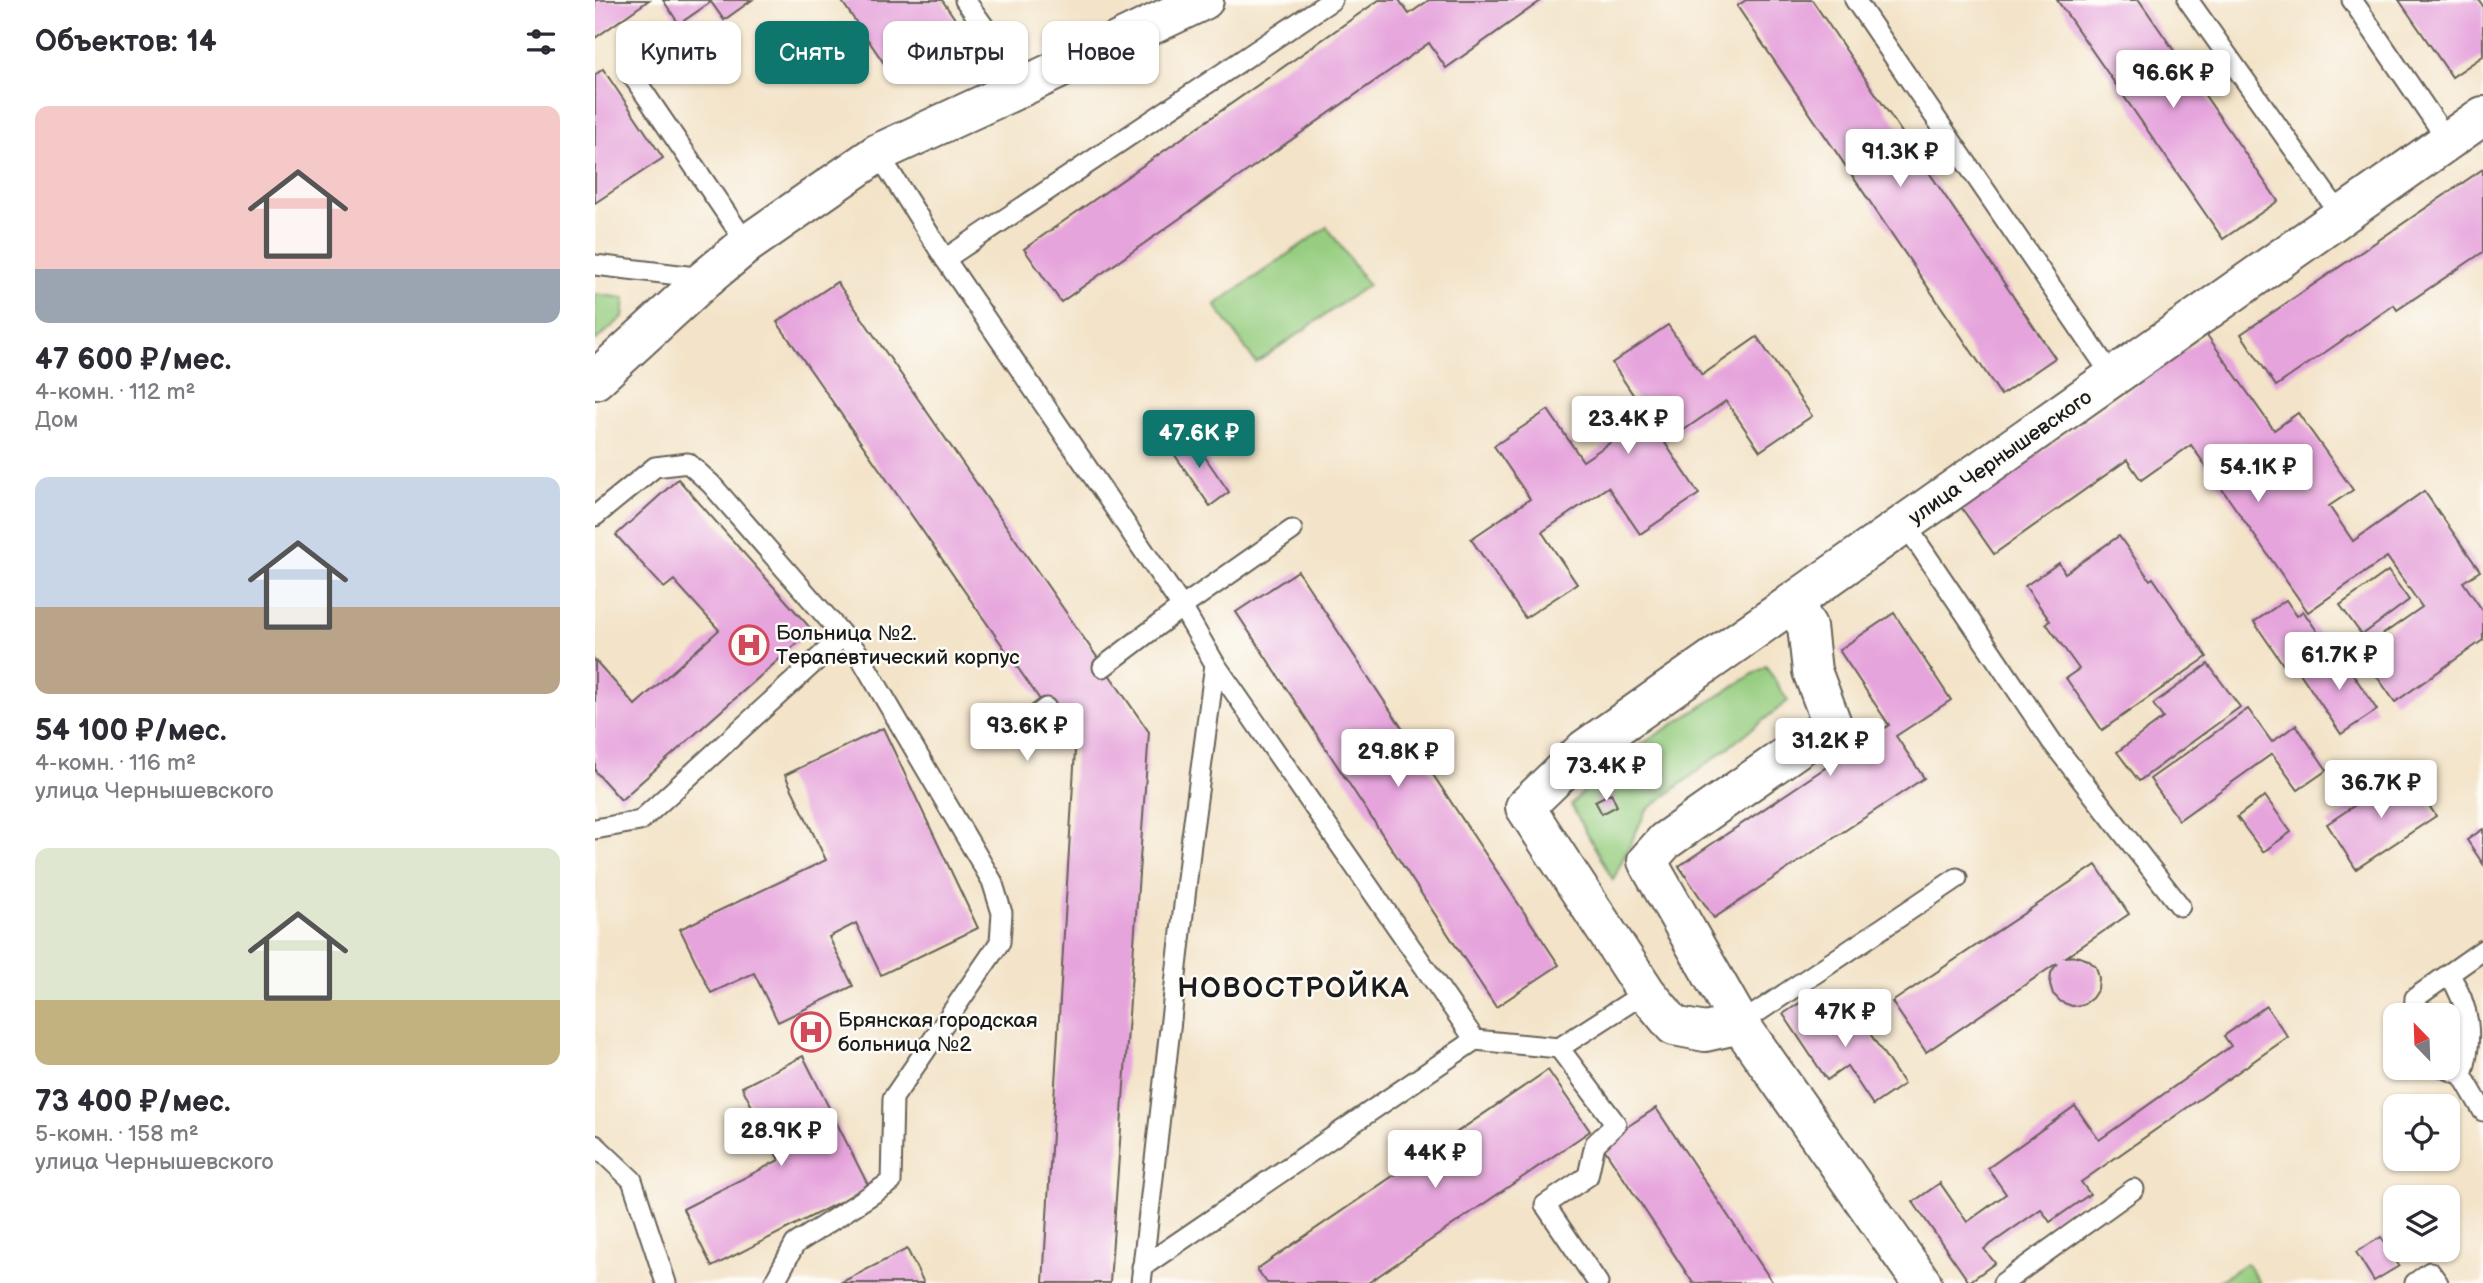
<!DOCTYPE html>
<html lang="ru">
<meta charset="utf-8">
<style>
:root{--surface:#fff;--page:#f2f2f3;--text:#2b2b33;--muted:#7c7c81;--accent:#0f766e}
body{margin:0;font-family:"Balsamiq Sans",sans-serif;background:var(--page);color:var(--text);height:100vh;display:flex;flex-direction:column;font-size:26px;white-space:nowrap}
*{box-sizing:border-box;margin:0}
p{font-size:23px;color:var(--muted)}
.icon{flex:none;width:38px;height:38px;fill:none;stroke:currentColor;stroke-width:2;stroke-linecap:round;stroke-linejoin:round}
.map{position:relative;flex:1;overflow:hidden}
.sheet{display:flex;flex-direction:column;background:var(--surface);width:595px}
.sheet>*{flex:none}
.guide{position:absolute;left:21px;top:21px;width:665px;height:63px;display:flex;gap:14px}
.needle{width:46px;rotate:337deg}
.controls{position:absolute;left:1788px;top:1003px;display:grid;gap:14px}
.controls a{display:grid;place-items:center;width:77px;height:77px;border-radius:14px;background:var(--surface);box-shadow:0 2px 5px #0004;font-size:35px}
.price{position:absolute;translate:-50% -60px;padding:0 16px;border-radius:7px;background:#fff;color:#222;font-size:23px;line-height:46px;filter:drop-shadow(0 2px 4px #0008)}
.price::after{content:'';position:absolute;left:50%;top:42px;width:21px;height:16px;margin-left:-10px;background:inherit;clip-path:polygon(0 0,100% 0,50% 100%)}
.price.selected{background:var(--accent);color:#fff}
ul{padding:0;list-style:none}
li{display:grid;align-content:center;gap:14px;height:371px;padding:0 35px}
li span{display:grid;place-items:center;height:217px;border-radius:14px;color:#555}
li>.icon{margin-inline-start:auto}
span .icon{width:126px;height:126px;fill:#fffc;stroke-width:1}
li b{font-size:30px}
h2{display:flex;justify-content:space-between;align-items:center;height:84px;padding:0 35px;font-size:30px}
.chip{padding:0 24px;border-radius:14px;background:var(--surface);box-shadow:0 2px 5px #0004;font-size:24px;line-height:63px}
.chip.selected{background:var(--accent);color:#fff}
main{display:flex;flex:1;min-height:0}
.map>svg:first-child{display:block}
.green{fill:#96cd80;stroke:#59744e;stroke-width:2}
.building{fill:#e6a4dc}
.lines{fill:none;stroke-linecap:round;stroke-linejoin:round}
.service-casing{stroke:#676258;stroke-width:23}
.minor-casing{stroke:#676258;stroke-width:42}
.service{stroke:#fff;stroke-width:19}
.minor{stroke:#fff;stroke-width:38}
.labels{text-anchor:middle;stroke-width:5;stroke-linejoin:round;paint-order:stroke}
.street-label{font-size:21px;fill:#1c1c1c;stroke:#fdfcf7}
.poi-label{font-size:21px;fill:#1c1c1c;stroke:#fdfcf7;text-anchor:start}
.district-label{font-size:28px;font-weight:bold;letter-spacing:2px;fill:#1c1c1c;stroke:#fdfcf7}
</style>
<main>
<section class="sheet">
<h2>Объектов: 14<svg class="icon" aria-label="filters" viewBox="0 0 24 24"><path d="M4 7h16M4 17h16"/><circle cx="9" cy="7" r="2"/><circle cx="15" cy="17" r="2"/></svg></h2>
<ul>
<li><span style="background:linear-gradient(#f6c9c9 75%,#9aa5b1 0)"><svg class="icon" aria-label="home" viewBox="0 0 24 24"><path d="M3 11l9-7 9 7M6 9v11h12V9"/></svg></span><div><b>47 600 ₽/мес.</b><p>4-комн. · 112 m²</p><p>Дом</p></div></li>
<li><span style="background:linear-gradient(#c9d6e8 60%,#b9a48a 0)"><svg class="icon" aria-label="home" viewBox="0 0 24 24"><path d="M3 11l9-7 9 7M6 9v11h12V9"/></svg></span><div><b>54 100 ₽/мес.</b><p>4-комн. · 116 m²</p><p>улица Чернышевского</p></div></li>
<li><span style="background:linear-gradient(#dfe7d0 70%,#c2b280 0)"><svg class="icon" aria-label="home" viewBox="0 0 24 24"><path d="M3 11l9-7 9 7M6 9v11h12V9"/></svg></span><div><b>73 400 ₽/мес.</b><p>5-комн. · 158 m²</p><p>улица Чернышевского</p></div></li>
</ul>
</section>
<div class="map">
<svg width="1888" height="1283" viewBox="0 0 1888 1283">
<rect width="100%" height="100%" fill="#fdfcf7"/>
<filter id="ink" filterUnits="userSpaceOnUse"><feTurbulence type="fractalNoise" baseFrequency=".0143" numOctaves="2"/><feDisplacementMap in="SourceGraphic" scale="14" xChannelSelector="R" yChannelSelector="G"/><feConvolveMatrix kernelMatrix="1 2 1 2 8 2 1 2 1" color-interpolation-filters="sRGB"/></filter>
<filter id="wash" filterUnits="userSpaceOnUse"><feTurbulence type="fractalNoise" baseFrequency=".00686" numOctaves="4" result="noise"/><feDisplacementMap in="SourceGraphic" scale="28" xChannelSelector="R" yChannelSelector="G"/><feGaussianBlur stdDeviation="1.57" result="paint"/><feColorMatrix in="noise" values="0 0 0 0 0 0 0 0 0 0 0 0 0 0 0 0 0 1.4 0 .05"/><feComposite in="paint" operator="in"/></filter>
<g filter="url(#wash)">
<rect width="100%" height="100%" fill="#f3e3c8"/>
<!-- green -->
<g class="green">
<polygon points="732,227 773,285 661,363 620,305"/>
<polygon points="0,294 30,298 28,317 0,341"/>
<polygon points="1171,666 1193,701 1051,811 1018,880 976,805 1012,766"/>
<polygon points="1651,1263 1665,1283 1621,1283"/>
</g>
<g id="blocks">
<!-- building -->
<g class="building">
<polygon points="0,0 54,0 0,38"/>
<polygon points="68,0 157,0 129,20 116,2 84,24"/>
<polygon points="246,0 347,0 365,26 295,72"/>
<polygon points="784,0 804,0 814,14 834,0 947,0 851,68 834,43 466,302 429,249"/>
<polygon points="1151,0 1217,0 1460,358 1406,395 1142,6"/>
<polygon points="1462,0 1544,0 1683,201 1628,239"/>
<polygon points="1804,0 1884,0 1888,6 1888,56 1857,77"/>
<polygon points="8,69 68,158 0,203 0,75"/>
<polygon points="1888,169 1888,252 1802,310 1799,305 1681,386 1646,334"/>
<polygon points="242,282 554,732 515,1283 448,1283 480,750 182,322"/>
<polygon points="1073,325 1107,375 1162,337 1217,416 1165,451 1131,401 1070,443 1104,494 1045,534 1013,487 947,532 982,584 930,618 876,539 935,499 899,446 953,410 988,461 1053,417 1017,363"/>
<polygon points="1612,335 1679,430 1703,413 1758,490 1734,506 1758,541 1829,491 1885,571 1868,582 1888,611 1888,640 1800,702 1764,651 1827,607 1792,557 1713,612 1596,445 1546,480 1532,460 1399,554 1366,507"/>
<polygon points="594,434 634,492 615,506 575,448"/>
<polygon points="83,479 217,630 26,800 0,771 0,660 40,705 124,630 79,580 69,588 21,535"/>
<polygon points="1524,536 1555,580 1558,578 1612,657 1507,730 1471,678 1484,669 1451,623 1455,621 1430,586 1464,563 1470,573"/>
<polygon points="703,571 964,965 901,1007 641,612"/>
<polygon points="1793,571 1814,600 1767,635 1745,605"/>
<polygon points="1691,600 1702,616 1708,611 1733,647 1694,673 1659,622"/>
<polygon points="1299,613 1356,700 1301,736 1329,778 1119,918 1084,866 1294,725 1244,650"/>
<polygon points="1741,649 1782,710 1746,734 1705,673"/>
<polygon points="1613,664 1645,707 1544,781 1522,752 1568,718 1558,704"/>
<polygon points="1653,709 1677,742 1701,725 1732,770 1703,790 1677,754 1584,820 1555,779"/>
<polygon points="288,728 383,928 286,975 261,923 234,937 258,986 183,1022 159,973 116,993 85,929 231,860 190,775"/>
<polygon points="1811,771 1841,816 1761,869 1732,824"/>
<polygon points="1016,793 1022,806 1007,814 1000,801"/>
<polygon points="1670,796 1696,832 1668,852 1642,817"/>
<polygon points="1888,829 1888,864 1872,840"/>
<polygon points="1501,865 1534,914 1471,957 1482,956 1493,960 1501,967 1504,978 1503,989 1497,998 1488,1005 1477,1006 1466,1002 1458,994 1455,984 1456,973 1462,963 1331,1052 1297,1002"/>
<polygon points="1209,1000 1226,1024 1255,1004 1309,1084 1278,1105 1252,1066 1232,1080 1188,1014"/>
<polygon points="1671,1006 1693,1037 1486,1182 1495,1194 1455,1222 1446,1209 1389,1249 1400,1263 1374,1282 1318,1202 1345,1183 1372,1222 1411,1194 1393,1168 1480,1106 1504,1140 1636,1046 1629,1036"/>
<polygon points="208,1056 274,1187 117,1267 88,1209 184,1160 147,1087"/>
<polygon points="953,1070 995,1131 773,1283 672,1283 662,1269"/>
<polygon points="1061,1108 1178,1283 1098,1283 1006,1144"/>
<polygon points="1786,1237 1804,1266 1779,1281 1761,1252"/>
<polygon points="312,1249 329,1283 245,1283"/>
</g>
</g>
</g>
<g filter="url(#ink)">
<use href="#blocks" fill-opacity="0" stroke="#676258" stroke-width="2"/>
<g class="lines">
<!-- service casing -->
<g class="service-casing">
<g id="service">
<polyline points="370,0 431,85"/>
<polyline points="1260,0 1518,377"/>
<polyline points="1593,0 1747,217"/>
<polyline points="1757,0 1853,141"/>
<polyline points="35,72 152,244"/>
<polyline points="283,153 350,259 587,607 697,530"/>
<polyline points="350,259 737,0"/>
<polyline points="0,265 109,278"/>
<polyline points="0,516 60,467 93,463 116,484 263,653 397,881 407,913 405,942 298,1098 296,1182 200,1244 179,1283"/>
<polyline points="1310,524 1457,742 1585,906"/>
<polyline points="620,664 880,1040 964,1048 1051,992"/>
<polyline points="508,667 587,607 620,664 596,844 546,1283"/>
<polyline points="426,727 451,708"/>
<polyline points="0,829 45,821 248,636"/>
<path d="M1854,974c21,33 25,64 13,101"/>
<polyline points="1819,1015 1820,998 1888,950"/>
<polyline points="1145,1024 1362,878"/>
<polyline points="964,1048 1021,1124 1000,1144 993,1176 950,1205 1003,1283"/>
<polyline points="1850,1068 1867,1075 1888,1111"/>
<polyline points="0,1145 37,1180 71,1283"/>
<polyline points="547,1267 880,1040"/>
<polyline points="1408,1283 1539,1189"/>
<polyline points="1820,1283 1835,1272 1843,1283"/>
</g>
</g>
<!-- minor casing -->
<g class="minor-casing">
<g id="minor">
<polyline points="0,380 110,279 152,244 283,153 431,85 609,0"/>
<polyline points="1145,1024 1052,861 1070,841 1237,724 1217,671 1212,626 1197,603"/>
<polyline points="1327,1283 1145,1024 1110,1032 1079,1026 1051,992 930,807 990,749 1888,116"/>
</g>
</g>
<!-- service -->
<use href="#service" class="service"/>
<!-- minor -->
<use href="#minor" class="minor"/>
</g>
</g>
<!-- icons -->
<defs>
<g id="hospital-ring" transform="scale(2.0125)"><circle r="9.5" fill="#fdfcf7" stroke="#d1495b" stroke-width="1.5"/><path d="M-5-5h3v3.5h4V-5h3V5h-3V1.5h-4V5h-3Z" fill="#d1495b"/></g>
</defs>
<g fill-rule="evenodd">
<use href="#hospital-ring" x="154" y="645"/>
<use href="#hospital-ring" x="216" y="1032"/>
</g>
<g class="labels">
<!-- street labels -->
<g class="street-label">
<text transform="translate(1405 457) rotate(-35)" y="7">улица Чернышевского</text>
</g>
<!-- poi labels -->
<g class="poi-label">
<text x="181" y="640">Больница №2.<tspan x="181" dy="24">Терапевтический корпус</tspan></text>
<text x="243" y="1027">Брянская городская<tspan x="243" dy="24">больница №2</tspan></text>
</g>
<!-- district labels -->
<g class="district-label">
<text x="699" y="997">НОВОСТРОЙКА</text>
</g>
</g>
</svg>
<div class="controls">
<a><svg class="needle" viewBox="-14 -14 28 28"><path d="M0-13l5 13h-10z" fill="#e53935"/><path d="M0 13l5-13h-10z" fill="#7c7c81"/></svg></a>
<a><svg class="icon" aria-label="locate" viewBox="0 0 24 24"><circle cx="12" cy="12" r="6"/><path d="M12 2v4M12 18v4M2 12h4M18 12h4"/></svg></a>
<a><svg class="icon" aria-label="layers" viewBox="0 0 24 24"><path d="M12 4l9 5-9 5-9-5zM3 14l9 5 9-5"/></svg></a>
</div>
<b class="price" style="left:1578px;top:110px">96.6K ₽</b>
<b class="price" style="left:1305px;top:189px">91.3K ₽</b>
<b class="price" style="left:1033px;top:456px">23.4K ₽</b>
<b class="price selected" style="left:604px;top:470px">47.6K ₽</b>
<b class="price" style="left:1663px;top:504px">54.1K ₽</b>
<b class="price" style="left:1744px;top:692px">61.7K ₽</b>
<b class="price" style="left:432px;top:763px">93.6K ₽</b>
<b class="price" style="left:1235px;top:778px">31.2K ₽</b>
<b class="price" style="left:803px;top:789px">29.8K ₽</b>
<b class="price" style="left:1011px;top:803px">73.4K ₽</b>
<b class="price" style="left:1786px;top:820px">36.7K ₽</b>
<b class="price" style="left:1250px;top:1049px">47K ₽</b>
<b class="price" style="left:186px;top:1168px">28.9K ₽</b>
<b class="price" style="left:840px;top:1190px">44K ₽</b>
<div class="guide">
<a class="chip">Купить</a>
<a class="chip selected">Снять</a>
<a class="chip">Фильтры</a>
<a class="chip">Новое</a>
</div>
</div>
</main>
